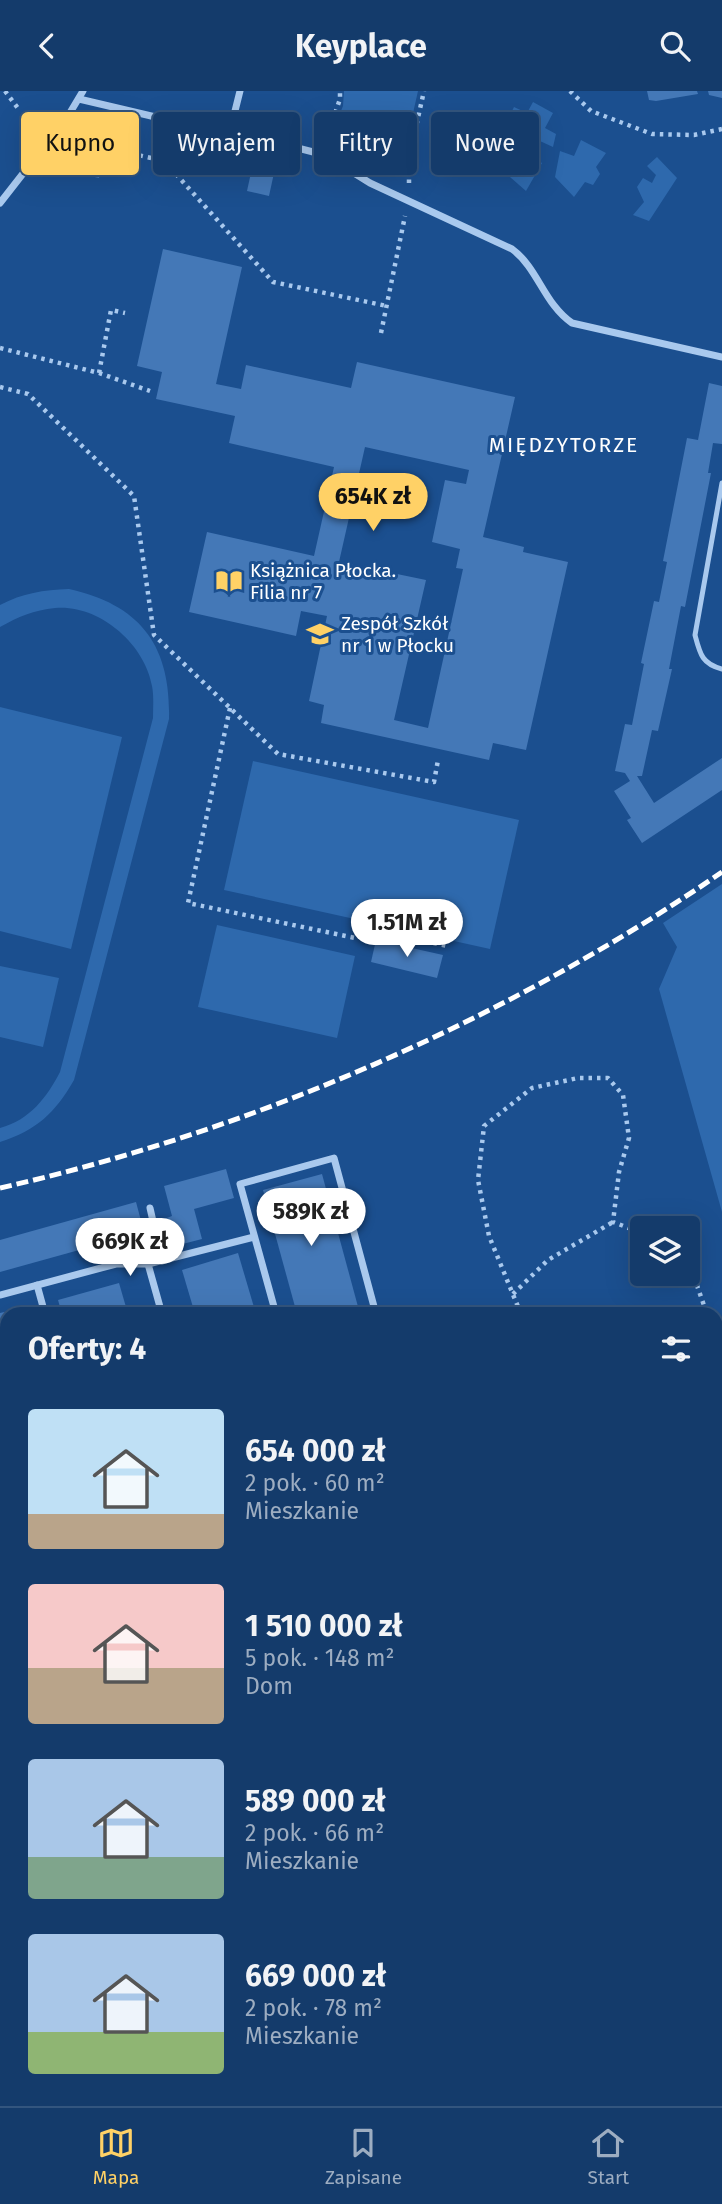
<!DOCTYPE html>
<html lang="pl">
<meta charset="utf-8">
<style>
:root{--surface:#143b6b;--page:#214673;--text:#f1f3f6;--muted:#9dadc1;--line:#33557e;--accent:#ffd166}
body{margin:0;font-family:"Fira Sans",sans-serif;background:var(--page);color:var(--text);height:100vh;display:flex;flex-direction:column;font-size:26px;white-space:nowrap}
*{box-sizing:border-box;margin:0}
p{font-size:23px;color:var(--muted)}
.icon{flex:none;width:38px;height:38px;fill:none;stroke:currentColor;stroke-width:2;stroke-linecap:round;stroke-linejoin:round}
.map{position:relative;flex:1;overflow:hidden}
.drawer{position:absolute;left:0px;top:1216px;width:723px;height:800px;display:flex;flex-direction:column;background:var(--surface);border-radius:21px 21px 0 0;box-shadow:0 7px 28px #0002,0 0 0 2px var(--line)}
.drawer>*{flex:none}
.guide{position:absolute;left:21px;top:21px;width:681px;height:63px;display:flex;gap:14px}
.buttons{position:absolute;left:630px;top:1125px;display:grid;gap:14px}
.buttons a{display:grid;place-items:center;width:70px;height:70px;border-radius:7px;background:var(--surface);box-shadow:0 7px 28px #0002,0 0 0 2px var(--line);font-size:35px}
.price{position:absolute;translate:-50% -60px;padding:0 16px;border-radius:24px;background:#fff;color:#222;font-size:23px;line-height:46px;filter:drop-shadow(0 2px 4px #0008)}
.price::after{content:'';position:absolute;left:50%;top:42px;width:21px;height:16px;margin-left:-10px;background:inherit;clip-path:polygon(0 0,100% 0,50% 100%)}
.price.current{background:var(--accent);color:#111}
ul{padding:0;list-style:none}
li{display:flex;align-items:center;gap:21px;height:175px;padding:0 28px}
li span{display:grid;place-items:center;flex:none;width:196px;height:140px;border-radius:7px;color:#555}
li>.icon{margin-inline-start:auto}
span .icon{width:84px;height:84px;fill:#fffc;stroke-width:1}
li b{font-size:30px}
h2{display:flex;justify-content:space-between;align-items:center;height:84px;padding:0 28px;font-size:30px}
.chip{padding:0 24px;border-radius:7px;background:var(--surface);box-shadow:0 7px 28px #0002,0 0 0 2px var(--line);font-size:24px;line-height:63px}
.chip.current{background:var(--accent);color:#111}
header{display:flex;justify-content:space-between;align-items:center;height:91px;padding:0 28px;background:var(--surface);font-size:32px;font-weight:700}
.tabs{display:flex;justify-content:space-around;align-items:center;height:98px;border-top:2px solid var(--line);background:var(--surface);font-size:19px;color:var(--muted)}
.tabs a{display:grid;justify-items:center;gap:4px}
.tabs .current{color:var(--accent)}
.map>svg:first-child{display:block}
.green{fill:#2e69ad}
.building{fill:#4478b7;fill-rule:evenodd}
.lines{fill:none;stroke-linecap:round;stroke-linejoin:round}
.path{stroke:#a9c9ee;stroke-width:4.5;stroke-dasharray:3.5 5;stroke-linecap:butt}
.lane{stroke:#a9c9ee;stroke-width:5}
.street{stroke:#a9c9ee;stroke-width:7}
.rail{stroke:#fff;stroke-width:5;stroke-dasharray:12 5;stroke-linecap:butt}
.labels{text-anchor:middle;stroke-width:6;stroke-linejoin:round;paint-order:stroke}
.poi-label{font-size:19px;fill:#fff;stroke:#1b4f8f;text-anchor:start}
.neighbourhood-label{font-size:21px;letter-spacing:2px;fill:#fff;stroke:#1b4f8f}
</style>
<header><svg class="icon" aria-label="back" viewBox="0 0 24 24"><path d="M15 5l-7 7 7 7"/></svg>Keyplace<svg class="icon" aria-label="search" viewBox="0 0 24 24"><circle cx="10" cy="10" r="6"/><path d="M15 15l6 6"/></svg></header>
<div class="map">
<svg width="722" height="2015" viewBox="0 0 722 2015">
<rect width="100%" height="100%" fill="#1b4f8f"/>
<!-- green -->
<g class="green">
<polygon points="344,0 418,0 404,62 338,48 333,39 343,15"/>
<polygon points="533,11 553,22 545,37 556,43 553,56 505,34 514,16 527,22"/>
<polygon points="501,48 542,72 526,100 487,66"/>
<polygon points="581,49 606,62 596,76 600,83 593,94 585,91 574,106 555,86 560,60 574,65"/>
<polygon points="657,66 677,87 649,130 633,124 644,111 637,96 643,87 652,92 656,84 647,75"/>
<path d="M69,498c72,16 102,57 100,130l-95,361c-19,33 -37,50 -74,62v-14c30,-8 47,-31 60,-56l93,-354c0,-10 1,-22 -1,-32 -7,-42 -53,-82 -97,-78 -21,2 -37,9 -55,19v-22c23,-12 43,-15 69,-16z"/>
<polygon points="0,616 122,646 71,858 0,840"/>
<polygon points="253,670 519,729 490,858 224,799"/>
<polygon points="722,793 722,1121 659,898 677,856 663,832"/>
<polygon points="217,834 355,865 337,947 198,916"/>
<polygon points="0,875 59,887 43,956 0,946"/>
<polygon points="164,2009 464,2009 466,2015 162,2015"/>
</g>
<!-- building -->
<g class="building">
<polygon points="647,0 697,0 698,3 656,10 649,9"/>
<polygon points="708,0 722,0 722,7 709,4"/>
<polygon points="74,59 103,64 99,87 69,80"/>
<polygon points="252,77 274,82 269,105 247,100"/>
<path d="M163,158l79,18 -26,117 25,5 5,-24 105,23 6,-26 158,35 -32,140 41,10 -1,5 45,10 -42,188 -33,-7 -4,17 -168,-37 3,-18 -15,-4 18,-85 -26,-5 -5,25 -107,-24 18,-80 107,24 20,-89 -105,-24 6,-27 -79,-17 6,-27 -25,-6zM365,356l104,23 -3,14 -21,-4 -13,62 28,7 -4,19 7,1 -35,159 -34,-8 32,-140 -87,-18z"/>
<polygon points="709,292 722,295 722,353 713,352 708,382 711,382 685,516 681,515 669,578 672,578 658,640 652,639 642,685 637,685 654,712 722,667 722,699 642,752 627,729 631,727 614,700 630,690 625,682 615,680 625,633 632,634 644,573 641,572 654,510 659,511 667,471 663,470 687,347 698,349"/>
<polygon points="376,849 443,864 437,887 371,871"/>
<polygon points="226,1078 234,1107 194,1118 202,1148 171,1156 164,1128 172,1125 164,1095"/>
<polygon points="322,1083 360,1223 297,1223 263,1099"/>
<polygon points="136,1111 144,1141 0,1181 0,1149"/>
<polygon points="238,1162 256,1223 195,1223 182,1179"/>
<polygon points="119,1192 128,1223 62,1223 58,1209"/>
<polygon points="21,1217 22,1223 7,1223 6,1278 0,1257 0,1222"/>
<polygon points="0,1445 7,1448 7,1495 0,1493"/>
<polygon points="0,1646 7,1649 7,1698 0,1695"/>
<polygon points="7,1797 7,1926 0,1944 0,1814"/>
<polygon points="117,2009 164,2009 162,2015 121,2015 123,2011"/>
</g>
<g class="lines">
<!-- path -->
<g class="path">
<polyline points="5,0 20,20"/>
<polyline points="570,0 591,20 652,43 694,44 722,38"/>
<polyline points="327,46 340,8 340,0"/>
<polyline points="73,50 156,68 166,72 273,191 387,215"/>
<polyline points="409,92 409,67 424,0"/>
<polyline points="381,242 405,125"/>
<polyline points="0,257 99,282 150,300"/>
<polyline points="99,282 111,219 125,222"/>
<polyline points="0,296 28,303 134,405 154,544 278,663 434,691 438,669"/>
<polyline points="230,617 188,812 355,847 377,841 448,855"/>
<polyline points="688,1180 694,1186 707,1223"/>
<polyline points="513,1203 548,1169 613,1131"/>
<polyline points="521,1223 489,1145 478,1089 484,1035 532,997 578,987 608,987 623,1004 629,1047 619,1081 613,1131 642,1142"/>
<polyline points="716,1258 722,1308 720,1374 722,1389"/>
<polyline points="716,1522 722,1481"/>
<polyline points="716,1637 722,1699"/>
<polyline points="716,1756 722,1750"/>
<polyline points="716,1871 722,1841"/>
<polyline points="716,1953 720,2015"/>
<polyline points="522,2009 525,2015"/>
<polyline points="560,2015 562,2009"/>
<polyline points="595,2015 604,2009"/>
</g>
<!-- lane -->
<path class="lane" d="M722,392l-27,152c5,19 7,29 27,34"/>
<!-- street -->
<g class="street">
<path d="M79,8l85,20 35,4 126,32 45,28 142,66c26,19 32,55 60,74l150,34"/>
<polyline points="230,40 240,0"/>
<polyline points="0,112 68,25 83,0"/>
<polyline points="150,1117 162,1170"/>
<polyline points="148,1173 162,1223"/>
<polyline points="37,1194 45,1223"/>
<polyline points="0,1204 116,1173 148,1173 254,1146"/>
<polyline points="276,1223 240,1093 334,1067 376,1223"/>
<polyline points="0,1592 7,1595"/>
<polyline points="30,2015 32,2009"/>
</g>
<!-- rail -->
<path class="rail" d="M0,1097c252,-57 509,-169 722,-316"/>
</g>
<!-- icons -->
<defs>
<g id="library-bare" transform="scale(2.1)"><path d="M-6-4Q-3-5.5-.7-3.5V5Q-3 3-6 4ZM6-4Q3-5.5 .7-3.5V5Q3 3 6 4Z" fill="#ffd166" stroke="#1b4f8f" stroke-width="2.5" paint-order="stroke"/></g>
<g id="school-bare" transform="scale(2.1)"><path d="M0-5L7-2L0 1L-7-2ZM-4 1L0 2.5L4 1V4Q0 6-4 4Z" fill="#ffd166" stroke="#1b4f8f" stroke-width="2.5" paint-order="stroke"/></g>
</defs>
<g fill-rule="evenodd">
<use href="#library-bare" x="229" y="490"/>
<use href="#school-bare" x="320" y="543"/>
</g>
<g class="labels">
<!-- poi labels -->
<g class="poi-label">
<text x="250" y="486">Książnica Płocka.<tspan x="250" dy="22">Filia nr 7</tspan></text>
<text x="341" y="539">Zespół Szkół<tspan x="341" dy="22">nr 1 w Płocku</tspan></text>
</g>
<!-- neighbourhood labels -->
<g class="neighbourhood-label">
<text x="564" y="361">MIĘDZYTORZE</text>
</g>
</g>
</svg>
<div class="buttons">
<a><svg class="icon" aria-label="layers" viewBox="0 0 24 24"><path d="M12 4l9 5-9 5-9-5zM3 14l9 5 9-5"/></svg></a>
</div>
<b class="price current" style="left:373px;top:442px">654K zł</b>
<b class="price" style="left:407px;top:868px">1.51M zł</b>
<b class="price" style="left:311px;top:1157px">589K zł</b>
<b class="price" style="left:130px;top:1187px">669K zł</b>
<div class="guide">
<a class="chip current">Kupno</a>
<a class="chip">Wynajem</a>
<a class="chip">Filtry</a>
<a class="chip">Nowe</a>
</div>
<section class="drawer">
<h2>Oferty: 4<svg class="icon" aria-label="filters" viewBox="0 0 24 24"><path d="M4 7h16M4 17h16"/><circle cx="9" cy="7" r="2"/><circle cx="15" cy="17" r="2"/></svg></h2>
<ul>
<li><span style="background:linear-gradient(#bfe0f5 75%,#b9a48a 0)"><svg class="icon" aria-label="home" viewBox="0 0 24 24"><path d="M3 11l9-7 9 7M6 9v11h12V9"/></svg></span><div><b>654 000 zł</b><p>2 pok. · 60 m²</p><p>Mieszkanie</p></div></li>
<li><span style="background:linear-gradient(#f6c9c9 60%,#b9a48a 0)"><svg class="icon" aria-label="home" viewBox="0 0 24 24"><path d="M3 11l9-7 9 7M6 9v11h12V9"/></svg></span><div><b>1 510 000 zł</b><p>5 pok. · 148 m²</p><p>Dom</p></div></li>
<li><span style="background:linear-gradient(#a9c7e8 70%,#7fa58c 0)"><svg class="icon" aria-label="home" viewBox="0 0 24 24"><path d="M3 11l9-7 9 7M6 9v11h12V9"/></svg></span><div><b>589 000 zł</b><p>2 pok. · 66 m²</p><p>Mieszkanie</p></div></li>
<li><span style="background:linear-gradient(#a9c7e8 70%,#8fb573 0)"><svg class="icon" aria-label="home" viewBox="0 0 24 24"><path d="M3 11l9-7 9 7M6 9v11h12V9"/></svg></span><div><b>669 000 zł</b><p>2 pok. · 78 m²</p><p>Mieszkanie</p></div></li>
</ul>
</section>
</div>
<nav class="tabs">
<a class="current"><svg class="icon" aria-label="map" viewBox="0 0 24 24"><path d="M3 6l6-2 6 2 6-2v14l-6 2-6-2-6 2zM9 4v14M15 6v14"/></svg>Mapa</a>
<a><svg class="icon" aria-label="saved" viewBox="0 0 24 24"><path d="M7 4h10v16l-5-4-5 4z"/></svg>Zapisane</a>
<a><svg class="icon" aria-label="home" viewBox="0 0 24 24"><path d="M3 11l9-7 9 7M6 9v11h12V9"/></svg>Start</a>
</nav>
